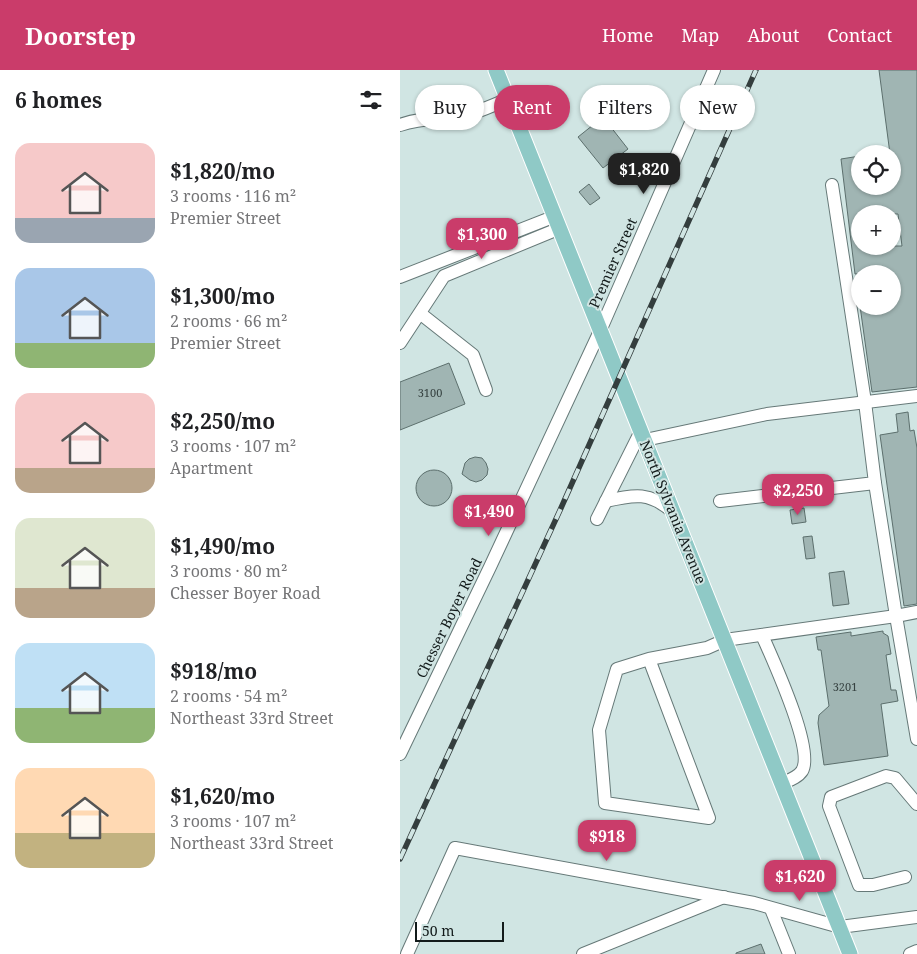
<!DOCTYPE html>
<meta charset="utf-8">
<style>
:root{--surface:#fff;--page:#f2f2f2;--text:#202124;--muted:#757577;--accent:#ca3c6a}
body{margin:0;font-family:"Noto Serif",serif;background:var(--page);color:var(--text);height:100vh;display:flex;flex-direction:column;font-size:19px;white-space:nowrap}
*{box-sizing:border-box;margin:0}
p{font-size:16px;color:var(--muted)}
.icon{flex:none;width:28px;height:28px;fill:none;stroke:currentColor;stroke-width:2;stroke-linecap:round;stroke-linejoin:round}
.map{position:relative;flex:1;overflow:hidden}
.details{display:flex;flex-direction:column;background:var(--surface);width:400px}
.details>*{flex:none}
.top-card{position:absolute;left:15px;top:15px;width:426px;height:45px;display:flex;gap:10px}
.controls{position:absolute;left:451px;top:75px;display:grid;gap:10px}
.controls a{display:grid;place-items:center;width:50px;height:50px;border-radius:50%;background:var(--surface);box-shadow:0 1px 4px #0004;font-size:25px}
.scale{position:absolute;left:15px;bottom:12px;width:89px;box-sizing:border-box;padding-left:5px;border:2px solid #131b1b;border-top:0;font-size:14px;line-height:18px;white-space:nowrap;color:#131b1b;-webkit-text-stroke:4px #d0e5e3;paint-order:stroke}
.price{position:absolute;translate:-50% -42px;padding:0 11px;border-radius:10px;background:var(--accent);color:#fff;font-size:16px;line-height:32px;filter:drop-shadow(0 1px 2px #0008)}
.price::after{content:'';position:absolute;left:50%;top:30px;width:15px;height:11px;margin-left:-8px;background:inherit;clip-path:polygon(0 0,100% 0,50% 100%)}
.price.current{background:#222;color:#fff}
ul{padding:0;list-style:none}
li{display:flex;align-items:center;gap:15px;height:125px;padding:0 15px}
li span{display:grid;place-items:center;flex:none;width:140px;height:100px;border-radius:15px;color:#555}
li>.icon{margin-inline-start:auto}
span .icon{width:60px;height:60px;fill:#fffc;stroke-width:1}
li b{font-size:21px}
h2{display:flex;justify-content:space-between;align-items:center;height:60px;padding:0 15px;font-size:21px}
.pill{padding:0 18px;border-radius:22px;background:var(--surface);box-shadow:0 1px 4px #0004;font-size:18px;line-height:45px}
.pill.current{background:var(--accent);color:#fff}
header{display:flex;align-items:center;gap:30px;box-sizing:border-box;height:70px;padding:0 25px;background:var(--accent);color:#fff}
header strong{font-size:24px}
nav{display:flex;gap:28px;margin-inline-start:auto;font-size:18px}
main{display:flex;flex:1;min-height:0}
.map>svg:first-child{display:block}
.building{fill:#a0b5b3;stroke:#5c6f6d;fill-rule:evenodd}
.lines{fill:none;stroke-linecap:round;stroke-linejoin:round}
.minor-casing{stroke:#667978;stroke-width:14}
.major-casing{stroke:#fff;stroke-width:17}
.minor{stroke:#fff;stroke-width:12}
.major{stroke:#8fc9c6;stroke-width:15}
.rail-casing{stroke:#343e3e;stroke-width:5.5}
.rail{stroke:#d0e5e3;stroke-width:4;stroke-dasharray:11;stroke-linecap:butt}
.labels{text-anchor:middle;stroke-width:4;stroke-linejoin:round;paint-order:stroke}
.number-label{font-size:11px;fill:#364241}
.street-label{font-size:14px;fill:#131b1b;stroke:#d0e5e3}
</style>
<header>
<strong>Doorstep</strong>
<nav><a>Home</a><a>Map</a><a>About</a><a>Contact</a></nav>
</header>
<main>
<section class="details">
<h2>6 homes<svg class="icon" aria-label="filters" viewBox="0 0 24 24"><path d="M4 7h16M4 17h16"/><circle cx="9" cy="7" r="2"/><circle cx="15" cy="17" r="2"/></svg></h2>
<ul>
<li><span style="background:linear-gradient(#f6c9c9 75%,#9aa5b1 0)"><svg class="icon" aria-label="home" viewBox="0 0 24 24"><path d="M3 11l9-7 9 7M6 9v11h12V9"/></svg></span><div><b>$1,820/mo</b><p>3 rooms · 116 m²</p><p>Premier Street</p></div></li>
<li><span style="background:linear-gradient(#a9c7e8 75%,#8fb573 0)"><svg class="icon" aria-label="home" viewBox="0 0 24 24"><path d="M3 11l9-7 9 7M6 9v11h12V9"/></svg></span><div><b>$1,300/mo</b><p>2 rooms · 66 m²</p><p>Premier Street</p></div></li>
<li><span style="background:linear-gradient(#f6c9c9 75%,#b9a48a 0)"><svg class="icon" aria-label="home" viewBox="0 0 24 24"><path d="M3 11l9-7 9 7M6 9v11h12V9"/></svg></span><div><b>$2,250/mo</b><p>3 rooms · 107 m²</p><p>Apartment</p></div></li>
<li><span style="background:linear-gradient(#dfe7d0 70%,#b9a48a 0)"><svg class="icon" aria-label="home" viewBox="0 0 24 24"><path d="M3 11l9-7 9 7M6 9v11h12V9"/></svg></span><div><b>$1,490/mo</b><p>3 rooms · 80 m²</p><p>Chesser Boyer Road</p></div></li>
<li><span style="background:linear-gradient(#bfe0f5 65%,#8fb573 0)"><svg class="icon" aria-label="home" viewBox="0 0 24 24"><path d="M3 11l9-7 9 7M6 9v11h12V9"/></svg></span><div><b>$918/mo</b><p>2 rooms · 54 m²</p><p>Northeast 33rd Street</p></div></li>
<li><span style="background:linear-gradient(#ffd9b3 65%,#c2b280 0)"><svg class="icon" aria-label="home" viewBox="0 0 24 24"><path d="M3 11l9-7 9 7M6 9v11h12V9"/></svg></span><div><b>$1,620/mo</b><p>3 rooms · 107 m²</p><p>Northeast 33rd Street</p></div></li>
</ul>
</section>
<div class="map">
<svg width="517" height="884" viewBox="0 0 517 884">
<rect width="100%" height="100%" fill="#d0e5e3"/>
<!-- building -->
<g class="building">
<path d="M479,0h38v317l-45,5 -12,-86h32v-32h-37l-14,-115 19,-3v30h34l-2,-32h-2zM460,144h38l4,32h-42z"/>
<polygon points="203,47 228,79 203,98 178,67"/>
<polygon points="189,114 200,128 190,135 179,122"/>
<polygon points="49,293 65,334 0,360 0,312"/>
<polygon points="508,342 510,361 514,360 517,378 517,534 504,536 480,365 498,362 496,344"/>
<polygon points="75,387 82,388 86,393 88,399 87,405 82,410 76,412 70,410 62,404 65,393 69,389"/>
<circle cx="34" cy="418" r="18"/>
<polygon points="404,438 406,452 392,454 390,440"/>
<polygon points="412,466 415,488 406,489 403,467"/>
<polygon points="444,501 449,534 433,536 429,503"/>
<polygon points="483,561 483,563 488,566 491,584 486,585 491,620 496,620 498,631 481,634 488,686 424,695 418,653 419,645 429,636 421,580 418,580 416,567 451,562 451,566"/>
<polygon points="361,874 365,884 336,884 336,883"/>
</g>
<g class="lines">
<!-- minor casing -->
<g class="minor-casing">
<g id="minor">
<path d="M0,55c19,-7 36,-6 55,-8 18,-2 36,-11 53,-18"/>
<polyline points="0,207 153,147"/>
<polyline points="21,244 73,285 86,320"/>
<polyline points="0,273 44,206 158,159"/>
<polyline points="245,370 367,344 517,326"/>
<path d="M206,431c29,-7 44,-9 67,11"/>
<polyline points="320,431 475,413 465,332 432,115"/>
<polyline points="197,449 241,361"/>
<polyline points="517,542 496,546 517,669"/>
<path d="M362,565c10,23 53,115 40,136 -4,6 -12,9 -19,12"/>
<polyline points="249,589 217,599 199,660 205,733 309,748 249,589 307,578 325,570 496,546 475,413"/>
<polyline points="0,684 90,497 200,261 314,0"/>
<polyline points="505,807 473,815 459,815 429,736 431,727 486,706 495,708 517,734"/>
<polyline points="371,839 389,884"/>
<polyline points="7,884 55,778 354,833 440,857 517,847"/>
<polyline points="183,884 324,827"/>
<polyline points="510,884 517,881"/>
</g>
</g>
<!-- major casing -->
<g class="major-casing">
<polyline id="major" points="96,0 450,884"/>
</g>
<!-- minor -->
<use href="#minor" class="minor"/>
<!-- major -->
<use href="#major" class="major"/>
<!-- rail casing -->
<g class="rail-casing">
<polyline id="rail" points="0,789 161,438 356,0"/>
</g>
<!-- rail -->
<use href="#rail" class="rail"/>
</g>
<g class="labels">
<!-- number labels -->
<g class="number-label">
<text x="30" y="327">3100</text>
<text x="445" y="621">3201</text>
</g>
<!-- street labels -->
<g class="street-label">
<text transform="translate(213 193) rotate(-66)" y="5">Premier Street</text>
<text transform="translate(273 442) rotate(68)" y="5">North Sylvania Avenue</text>
<text transform="translate(49 548) rotate(-64)" y="5">Chesser Boyer Road</text>
</g>
</g>
</svg>
<div class="controls">
<a><svg class="icon" aria-label="locate" viewBox="0 0 24 24"><circle cx="12" cy="12" r="6"/><path d="M12 2v4M12 18v4M2 12h4M18 12h4"/></svg></a>
<a>+</a>
<a>−</a>
</div>
<div class="scale">50 m</div>
<b class="price current" style="left:244px;top:125px">$1,820</b>
<b class="price" style="left:82px;top:190px">$1,300</b>
<b class="price" style="left:398px;top:446px">$2,250</b>
<b class="price" style="left:89px;top:467px">$1,490</b>
<b class="price" style="left:207px;top:792px">$918</b>
<b class="price" style="left:400px;top:832px">$1,620</b>
<div class="top-card">
<a class="pill">Buy</a>
<a class="pill current">Rent</a>
<a class="pill">Filters</a>
<a class="pill">New</a>
</div>
</div>
</main>
